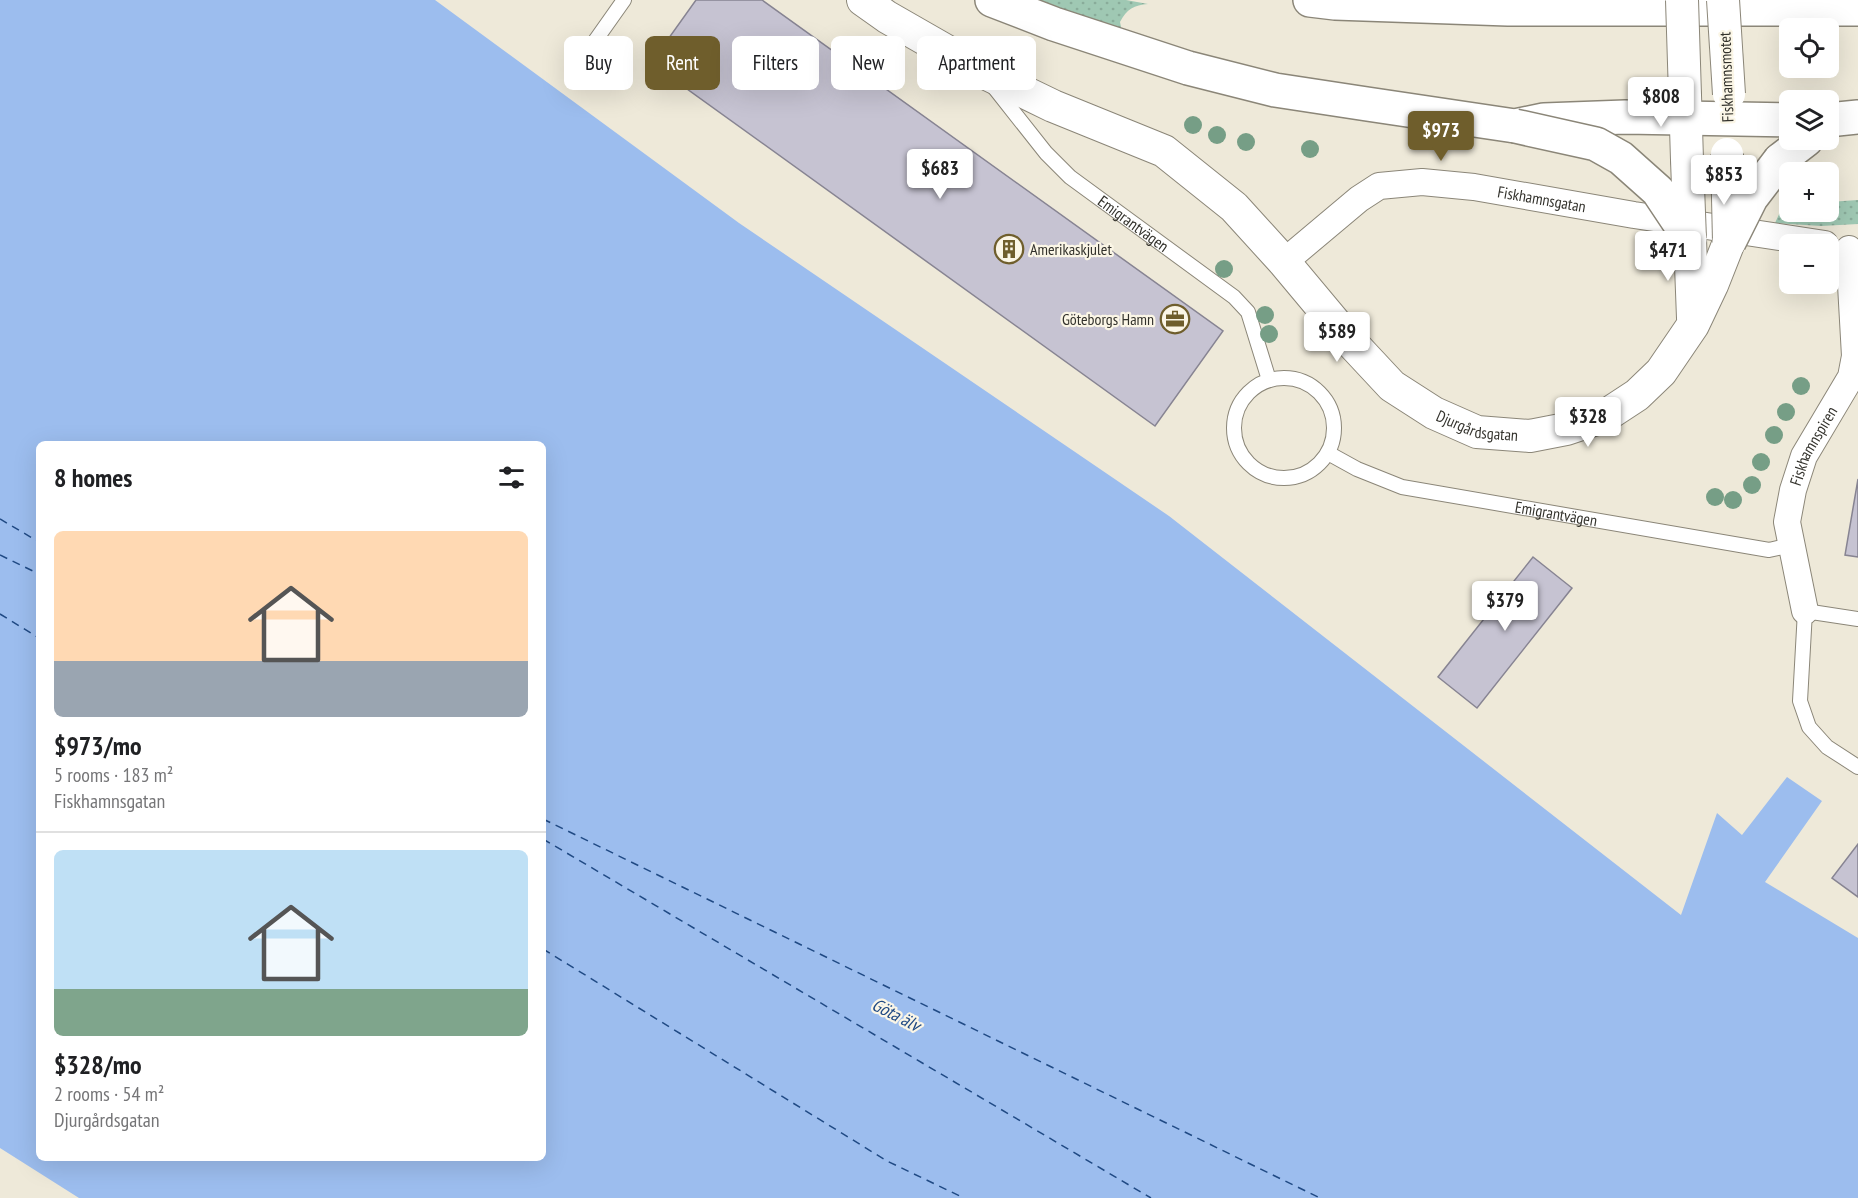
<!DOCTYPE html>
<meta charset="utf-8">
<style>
:root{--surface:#fff;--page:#f2f2f2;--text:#202124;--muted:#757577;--line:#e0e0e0;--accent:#6f5e2c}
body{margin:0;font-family:"PT Sans Narrow",sans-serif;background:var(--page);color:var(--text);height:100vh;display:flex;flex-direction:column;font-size:22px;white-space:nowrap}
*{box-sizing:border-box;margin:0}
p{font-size:20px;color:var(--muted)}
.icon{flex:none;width:33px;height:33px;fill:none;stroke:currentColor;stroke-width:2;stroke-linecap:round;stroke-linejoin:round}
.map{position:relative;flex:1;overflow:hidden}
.details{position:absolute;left:36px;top:441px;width:510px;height:720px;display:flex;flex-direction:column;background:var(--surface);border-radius:9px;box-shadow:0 6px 24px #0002}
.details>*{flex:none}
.hud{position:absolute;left:564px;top:36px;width:570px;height:54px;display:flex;gap:12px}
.controls{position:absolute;left:1779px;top:18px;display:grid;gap:12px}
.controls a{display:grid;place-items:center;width:60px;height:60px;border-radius:9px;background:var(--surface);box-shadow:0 6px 24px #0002;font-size:30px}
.price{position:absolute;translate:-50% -51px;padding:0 14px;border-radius:6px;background:#fff;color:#222;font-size:20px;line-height:39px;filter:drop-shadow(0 2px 3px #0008)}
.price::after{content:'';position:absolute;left:50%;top:36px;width:18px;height:14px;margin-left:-9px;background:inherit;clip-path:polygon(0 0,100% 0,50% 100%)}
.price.active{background:var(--accent);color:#fff}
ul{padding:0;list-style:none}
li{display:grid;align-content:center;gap:12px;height:318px;padding:0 18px}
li+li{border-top:2px solid var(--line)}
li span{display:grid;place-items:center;height:186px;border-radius:9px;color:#555}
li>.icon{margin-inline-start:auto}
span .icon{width:108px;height:108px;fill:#fffc;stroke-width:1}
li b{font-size:26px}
h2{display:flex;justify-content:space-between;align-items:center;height:72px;padding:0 18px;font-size:26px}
.pill{padding:0 21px;border-radius:9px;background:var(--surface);box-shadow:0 6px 24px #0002;font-size:21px;line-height:54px}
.pill.active{background:var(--accent);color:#fff}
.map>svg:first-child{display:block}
.grass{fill:url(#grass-dots)}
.water{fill:#9cbdee;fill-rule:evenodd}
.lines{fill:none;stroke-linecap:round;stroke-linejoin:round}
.ferry{stroke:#204a84;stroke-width:1.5;stroke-dasharray:8 6;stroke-linecap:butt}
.building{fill:#c6c3d2;stroke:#878492;stroke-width:1.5}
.service-casing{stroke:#8b8678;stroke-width:16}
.minor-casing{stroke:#8b8678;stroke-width:28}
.tertiary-casing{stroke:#8b8678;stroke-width:34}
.trunk-casing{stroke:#8b8678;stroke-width:36}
.service{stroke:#fff;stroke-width:14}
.minor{stroke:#fff;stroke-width:26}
.tertiary{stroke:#fff;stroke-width:32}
.trunk{stroke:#fff;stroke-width:33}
.tertiary-bridge-casing{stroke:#8b8678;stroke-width:34;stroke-linecap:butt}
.trunk-bridge-casing{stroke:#8b8678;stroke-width:36;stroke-linecap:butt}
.tertiary-bridge{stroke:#fff;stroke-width:32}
.trunk-bridge{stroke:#fff;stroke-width:33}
.tree{fill:#769e86}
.labels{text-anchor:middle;stroke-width:4.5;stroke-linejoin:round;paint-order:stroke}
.street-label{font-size:16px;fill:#33322c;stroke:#fbf6e6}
.poi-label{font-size:16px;fill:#33322c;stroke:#fbf6e6;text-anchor:start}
.water-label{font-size:18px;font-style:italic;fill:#204a84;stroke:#fbf6e6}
</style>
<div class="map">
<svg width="1858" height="1198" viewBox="0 0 1858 1198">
<defs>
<pattern id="grass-dots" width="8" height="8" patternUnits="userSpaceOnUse" patternTransform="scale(1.5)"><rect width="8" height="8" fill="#9fc8b3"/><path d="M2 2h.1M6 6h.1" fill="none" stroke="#89ac9a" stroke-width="1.8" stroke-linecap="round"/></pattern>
</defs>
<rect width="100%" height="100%" fill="#eee9d9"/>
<!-- grass -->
<g class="grass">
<path d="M1026,0h100l22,4c-14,1 -21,5 -28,18l2,10z"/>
<polygon points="1858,200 1858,224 1821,226 1775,223 1784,203 1789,203 1790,212 1828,212 1829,202"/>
</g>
<!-- water -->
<path class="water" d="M0,0h435l304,223 430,293 512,399 36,-102 25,22 45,-58 35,24 -57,81 93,56v260h-1779l-79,-50zM39,444h504v714h-504z"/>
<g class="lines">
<!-- ferry -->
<g class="ferry">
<polyline points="0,519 39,542"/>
<polyline points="0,555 39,574"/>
<polyline points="0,614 39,638"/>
<polyline points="543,819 1320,1198"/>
<polyline points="543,839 1151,1198"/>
<polyline points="543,949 887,1161 964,1198"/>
</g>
</g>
<!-- building -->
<g class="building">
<polygon points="696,0 762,0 1223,331 1155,426 651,63"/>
<polygon points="1858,479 1858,557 1845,555"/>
<polygon points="1533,557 1572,588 1477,708 1438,677"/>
<polygon points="1858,844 1858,897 1832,878"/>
</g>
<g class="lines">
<!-- service casing -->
<g class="service-casing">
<g id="service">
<polyline points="595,41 624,0"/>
<path id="s1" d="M993,86l53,67 24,24 164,120 14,15 21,68"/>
<circle cx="1284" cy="428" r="50"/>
<path id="s2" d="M1328,453l29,16 45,18 367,63 22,-5"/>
<polyline points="1858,619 1805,611 1800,701 1809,727 1827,747 1858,767"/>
</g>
</g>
<!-- minor casing -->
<g class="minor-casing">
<g id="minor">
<path id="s3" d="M1284,262l75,-63 20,-13 43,-4 52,5 160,28 191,29"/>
<path id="s4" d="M1805,611l-18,-89 6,-32 11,-34 47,-79 4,-21 -6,-107"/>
</g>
</g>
<!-- tertiary casing -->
<g class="tertiary-casing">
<g id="tertiary">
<path id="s5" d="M863,0l24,17 96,55 70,34 111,45 70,56 50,55 66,79 42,45 42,27 43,19 53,4 36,-7 39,-13 32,-21 24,-23 32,-47 19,-40 17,-43"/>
<polyline points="1685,95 1687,160"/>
<polyline points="1690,239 1693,318"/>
</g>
</g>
<!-- trunk casing -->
<g class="trunk-casing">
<g id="trunk">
<polyline points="992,0 1054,24 1188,68 1275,90 1367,104 1515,126 1544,120 1625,117 1790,120"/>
<polyline points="1310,0 1335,3 1508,9 1858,9"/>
<polyline points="1828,120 1858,117"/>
<polyline points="1780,160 1806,140"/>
</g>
</g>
<!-- service -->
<use href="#service" class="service"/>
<!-- minor -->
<use href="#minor" class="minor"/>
<!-- tertiary -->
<use href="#tertiary" class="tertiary"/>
<!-- trunk -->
<use href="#trunk" class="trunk"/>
<!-- tertiary-bridge casing -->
<g class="tertiary-bridge-casing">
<g id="tertiary-bridge">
<polyline points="1682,0 1685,95"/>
<polyline points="1723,0 1729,94"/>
<polyline points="1727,154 1729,242"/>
<polyline points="1687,160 1690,239"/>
</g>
</g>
<!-- trunk-bridge casing -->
<g class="trunk-bridge-casing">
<g id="trunk-bridge">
<polyline points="1515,126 1596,144 1621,158 1658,191 1690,239"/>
<polyline points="1729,242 1751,198 1780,160"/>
</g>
</g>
<!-- tertiary-bridge -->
<use href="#tertiary-bridge" class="tertiary-bridge"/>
<!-- trunk-bridge -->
<use href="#trunk-bridge" class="trunk-bridge"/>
</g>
<!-- trees -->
<g class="tree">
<circle cx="1193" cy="125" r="9"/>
<circle cx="1217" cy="135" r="9"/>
<circle cx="1246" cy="142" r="9"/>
<circle cx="1310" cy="149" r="9"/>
<circle cx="1224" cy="269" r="9"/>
<circle cx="1265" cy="315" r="9"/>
<circle cx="1269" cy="334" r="9"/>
<circle cx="1801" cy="386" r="9"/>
<circle cx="1786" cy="412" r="9"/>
<circle cx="1774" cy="435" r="9"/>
<circle cx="1761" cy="462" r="9"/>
<circle cx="1752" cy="485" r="9"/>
<circle cx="1715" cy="497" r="9"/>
<circle cx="1733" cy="500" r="9"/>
</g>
<!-- icons -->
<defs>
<g id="building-ring" transform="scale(1.5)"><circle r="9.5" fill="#fbf6e6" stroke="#6f5e2c" stroke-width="1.5"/><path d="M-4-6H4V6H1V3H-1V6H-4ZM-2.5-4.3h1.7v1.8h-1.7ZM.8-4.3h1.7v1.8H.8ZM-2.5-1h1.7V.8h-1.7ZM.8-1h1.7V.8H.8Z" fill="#6f5e2c"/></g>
<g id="office-ring" transform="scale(1.5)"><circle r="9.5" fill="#fbf6e6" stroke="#6f5e2c" stroke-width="1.5"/><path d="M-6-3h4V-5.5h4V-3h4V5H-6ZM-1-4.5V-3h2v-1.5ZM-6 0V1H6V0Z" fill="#6f5e2c"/></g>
</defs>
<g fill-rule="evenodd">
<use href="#building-ring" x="1009" y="249"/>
<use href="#office-ring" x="1175" y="319"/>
</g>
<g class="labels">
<!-- street labels -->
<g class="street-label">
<text transform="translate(1726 77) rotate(-92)" y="6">Fiskhamnsmotet</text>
<text dy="6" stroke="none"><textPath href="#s3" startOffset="286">Fiskhamnsgatan</textPath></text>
<text dy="6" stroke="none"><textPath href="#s1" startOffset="198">Emigrantvägen</textPath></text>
<text dy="6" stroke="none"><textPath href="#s5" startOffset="762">Djurgårdsgatan</textPath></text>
<text dy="6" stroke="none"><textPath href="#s4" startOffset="172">Fiskhamnspiren</textPath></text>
<text dy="6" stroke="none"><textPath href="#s2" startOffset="238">Emigrantvägen</textPath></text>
</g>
<!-- poi labels -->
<g class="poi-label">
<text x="1030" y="255">Amerikaskjulet</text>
<text x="1154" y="325" text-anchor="end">Göteborgs Hamn</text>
</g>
<!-- water labels -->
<g class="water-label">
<text transform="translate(896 1015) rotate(27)" y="6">Göta älv</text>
</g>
</g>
</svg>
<div class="controls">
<a><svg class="icon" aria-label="locate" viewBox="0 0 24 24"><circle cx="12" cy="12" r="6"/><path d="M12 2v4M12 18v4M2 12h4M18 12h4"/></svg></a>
<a><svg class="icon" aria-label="layers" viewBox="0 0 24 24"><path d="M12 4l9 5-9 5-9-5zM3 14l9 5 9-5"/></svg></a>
<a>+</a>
<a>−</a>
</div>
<b class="price" style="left:1661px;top:128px">$808</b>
<b class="price active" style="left:1441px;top:162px">$973</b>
<b class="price" style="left:940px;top:200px">$683</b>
<b class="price" style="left:1724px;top:206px">$853</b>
<b class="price" style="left:1668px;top:282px">$471</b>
<b class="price" style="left:1337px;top:363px">$589</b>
<b class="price" style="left:1588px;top:448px">$328</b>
<b class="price" style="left:1505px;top:632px">$379</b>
<div class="hud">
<a class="pill">Buy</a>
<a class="pill active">Rent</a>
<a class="pill">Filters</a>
<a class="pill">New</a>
<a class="pill">Apartment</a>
</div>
<section class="details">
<h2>8 homes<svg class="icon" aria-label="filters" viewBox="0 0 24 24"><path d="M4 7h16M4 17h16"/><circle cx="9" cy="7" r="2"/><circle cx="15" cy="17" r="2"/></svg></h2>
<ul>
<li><span style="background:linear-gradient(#ffd9b3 70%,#9aa5b1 0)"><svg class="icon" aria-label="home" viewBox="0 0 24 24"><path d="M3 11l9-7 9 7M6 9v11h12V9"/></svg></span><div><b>$973/mo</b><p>5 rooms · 183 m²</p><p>Fiskhamnsgatan</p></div></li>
<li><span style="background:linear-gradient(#bfe0f5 75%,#7fa58c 0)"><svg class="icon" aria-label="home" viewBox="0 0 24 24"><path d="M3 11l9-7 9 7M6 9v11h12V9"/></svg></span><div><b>$328/mo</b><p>2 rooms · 54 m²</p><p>Djurgårdsgatan</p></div></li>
</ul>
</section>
</div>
